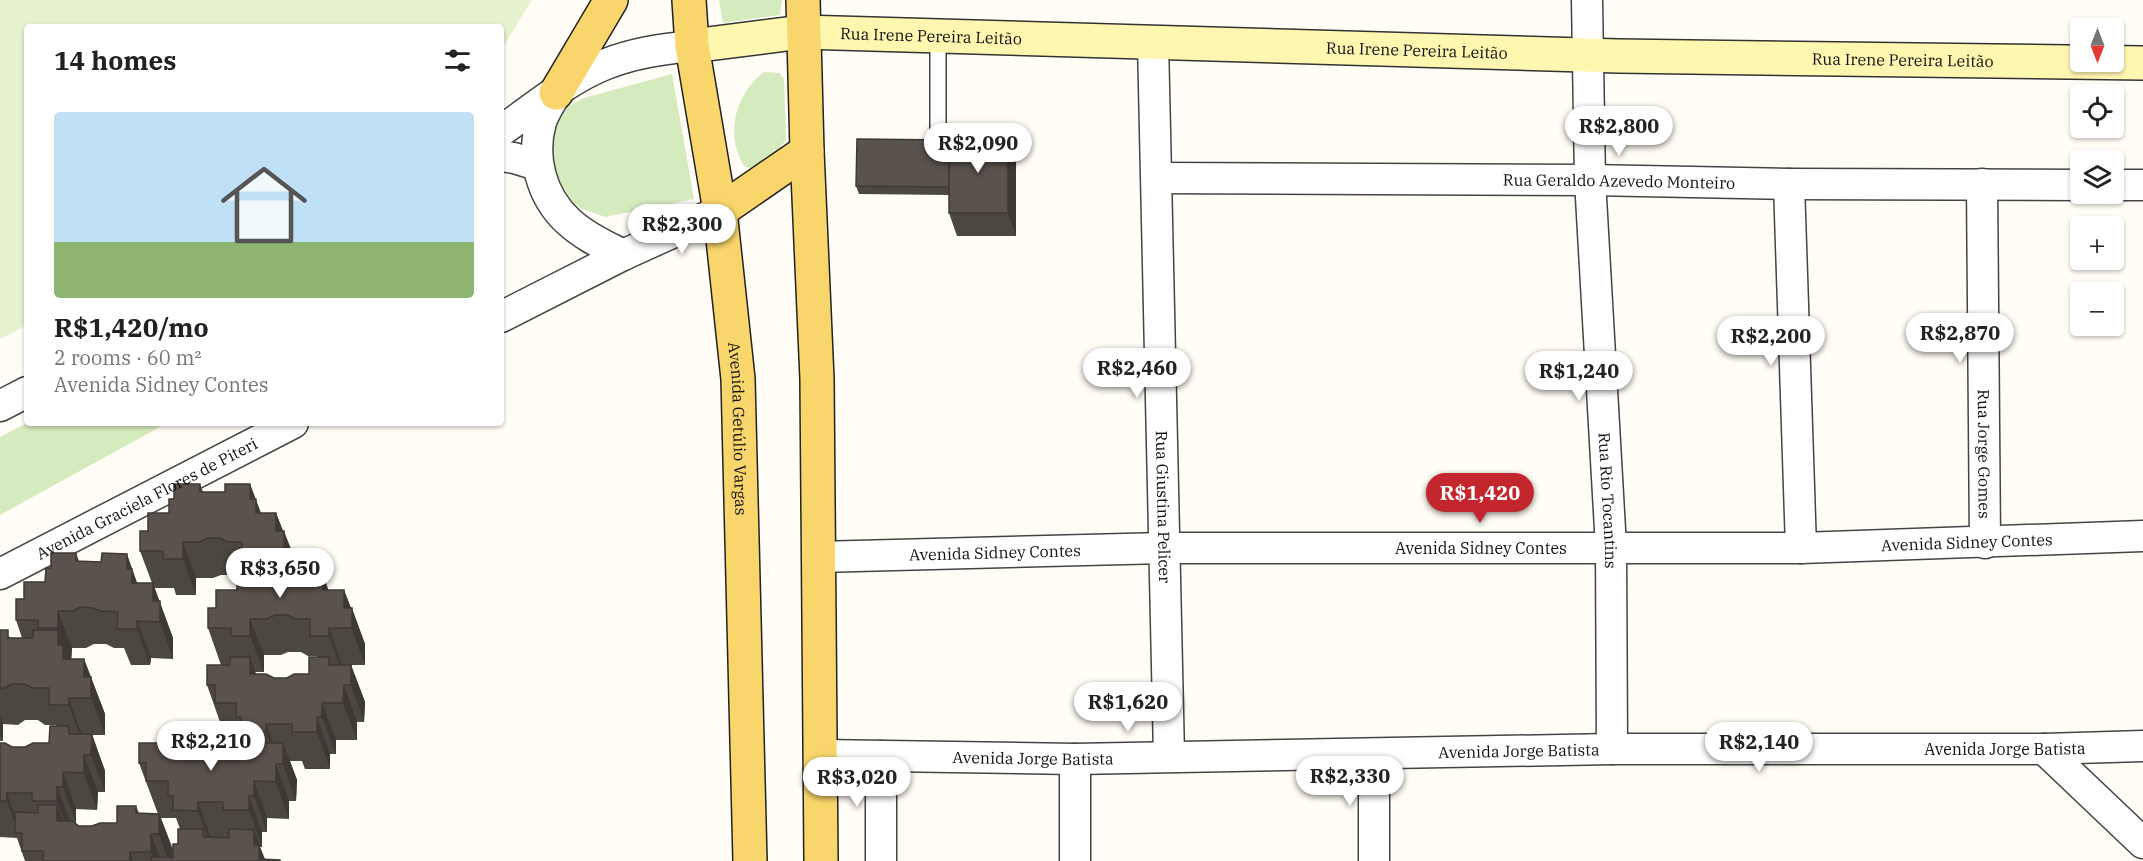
<!DOCTYPE html>
<meta charset="utf-8">
<style>
:root{--surface:#fff;--page:#f2f2f2;--text:#202124;--muted:#757577;--accent:#c4262e}
body{margin:0;font-family:"IBM Plex Serif",serif;background:var(--page);color:var(--text);height:100vh;display:flex;flex-direction:column;font-size:22px;white-space:nowrap}
*{box-sizing:border-box;margin:0}
p{font-size:20px;color:var(--muted)}
.icon{flex:none;width:33px;height:33px;fill:none;stroke:currentColor;stroke-width:2;stroke-linecap:round;stroke-linejoin:round}
.map{position:relative;flex:1;overflow:hidden}
.details{position:absolute;left:24px;top:24px;width:480px;height:402px;display:flex;flex-direction:column;background:var(--surface);border-radius:6px;box-shadow:0 2px 4px #0004}
.details>*{flex:none}
.needle{width:39px;rotate:180deg}
.buttons{position:absolute;left:2070px;top:18px;display:grid;gap:12px}
.buttons a{display:grid;place-items:center;width:54px;height:54px;border-radius:6px;background:var(--surface);box-shadow:0 2px 4px #0004;font-size:30px}
.price{position:absolute;translate:-50% -51px;padding:0 14px;border-radius:21px;background:#fff;color:#222;font-size:20px;line-height:39px;filter:drop-shadow(0 2px 3px #0008)}
.price::after{content:'';position:absolute;left:50%;top:36px;width:18px;height:14px;margin-left:-9px;background:inherit;clip-path:polygon(0 0,100% 0,50% 100%)}
.price.active{background:var(--accent);color:#fff}
ul{padding:0;list-style:none}
li{display:grid;align-content:center;gap:12px;height:318px;padding:0 30px}
li span{display:grid;place-items:center;height:186px;border-radius:6px;color:#555}
li>.icon{margin-inline-start:auto}
span .icon{width:108px;height:108px;fill:#fffc;stroke-width:1}
li b{font-size:26px}
h2{display:flex;justify-content:space-between;align-items:center;height:72px;padding:0 30px;font-size:26px}
.map>svg:first-child{display:block}
.green{fill:#d5ebbd}
.pitch{fill:#e6f2cf}
.lines{fill:none;stroke-linecap:round;stroke-linejoin:round}
.lane-casing{stroke:#444;stroke-width:18}
.street-casing{stroke:#444;stroke-width:33}
.secondary-casing{stroke:#333;stroke-width:36}
.primary-casing{stroke:#222;stroke-width:36}
.lane{stroke:#fff;stroke-width:15}
.street{stroke:#fff;stroke-width:30}
.secondary{stroke:#fff6b0;stroke-width:33}
.primary{stroke:#f9d66b;stroke-width:33}
.wall{fill:#4d4742;fill-rule:evenodd}
.shaded-wall{fill:#3f3936}
.building{fill:#5a524d;stroke:#3f3936;stroke-width:1.5}
.labels{text-anchor:middle;stroke-width:6;stroke-linejoin:round;paint-order:stroke}
.street-label{font-size:16px;fill:#111;stroke:#fff}
</style>
<div class="map">
<svg width="2143" height="861" viewBox="0 0 2143 861">
<rect width="100%" height="100%" fill="#fffdf5"/>
<!-- green -->
<g class="green">
<polygon points="719,0 782,0 782,1 780,15 723,23"/>
<path d="M764,72l16,1 4,6 2,61c-12,14 -21,36 -42,26 -19,-32 -9,-72 20,-94z"/>
<polygon points="672,74 694,199 605,217 580,208 560,191 546,175 551,115 584,98"/>
<polygon points="27,423 167,423 0,515 0,437"/>
</g>
<!-- pitch -->
<polygon class="pitch" points="0,0 532,0 501,50 501,27 27,27 27,325 0,339"/>
<g class="lines">
<!-- lane casing -->
<g class="lane-casing">
<polyline id="lane" points="938,36 938,139"/>
</g>
<!-- street casing -->
<g class="street-casing">
<g id="street">
<path id="s1" d="M1587,0l3,180 21,367 1,202"/>
<path id="s2" d="M1153,42l16,714"/>
<path d="M556,93c-5,9 -12,19 -15,29 -10,35 0,74 27,99 16,15 36,24 55,34"/>
<path d="M501,131c33,-23 67,-52 105,-67 28,-11 56,-15 86,-18"/>
<polyline points="501,156 514,158 537,165"/>
<path id="s3" d="M1157,178l433,2 199,4 291,1"/>
<polyline points="1789,184 1801,548"/>
<path id="s4" d="M1982,184l3,359"/>
<polyline points="2114,185 2143,185"/>
<polyline points="501,317 623,255 720,211"/>
<polyline points="0,406 27,392"/>
<path id="s5" d="M818,557l346,-9h637l342,-12"/>
<path id="s6" d="M0,574l293,-151"/>
<polyline points="2044,749 2143,843"/>
<polyline points="1374,754 1374,861"/>
<path id="s7" d="M821,755l254,4 537,-10h432l99,-3"/>
<polyline points="881,756 881,861"/>
<polyline points="1075,861 1075,759"/>
</g>
</g>
<!-- secondary casing -->
<g class="secondary-casing">
<g id="secondary">
<path id="s8" d="M692,46l110,-14 816,24 525,7"/>
</g>
</g>
<!-- primary casing -->
<g class="primary-casing">
<g id="primary">
<path id="s9" d="M689,0l3,46 28,165 18,168 12,482"/>
<polyline points="803,0 807,151 817,379 821,861"/>
<polyline points="556,93 611,0"/>
<polyline points="720,211 807,151"/>
</g>
</g>
<!-- lane -->
<use href="#lane" class="lane"/>
<!-- street -->
<use href="#street" class="street"/>
<!-- secondary -->
<use href="#secondary" class="secondary"/>
<!-- primary -->
<use href="#primary" class="primary"/>
</g>
<!-- wall -->
<g class="wall">
<polygon points="1008,134 1016,157 1016,236 957,236 949,213 949,195 859,194 856,186 949,140"/>
<path d="M200,484l3,8h22l25,-8 11,29h15l19,48h23l10,29h16l21,54v21h-23h9l14,37 -1,20h-7v18h-21v14h-6v15h-25l-3,-8h-12l7,19 -1,21h-7v18l-22,-1v14h-5v15h-2l5,12 16,2h-256l-8,-23 -17,-1v-94l12,4h13l24,-4 8,-17 -1,-1h-11l-7,-5h-13l-7,5 -15,-1v17h-3v-111l11,8h11l-6,-18 8,-21 21,-17 6,-14 25,-15 3,8 59,22h14l-12,-32 8,-20 21,-18 5,-14zM221,575h12l4,2v13l-21,18 -8,20 13,37 -14,20 13,37h2l6,18h13v12l-22,5h-13l-18,-5 -6,-17 -20,8 -23,20 19,51 -19,-1 -3,-7 -19,17 -25,3h-13l-4,-3h1v-14l21,1 1,-18h7v-21l-13,-36h13v-21l-21,-55h-13l1,-11h14l8,-4h12l8,4h10l7,17h19l1,-7 22,1v-21l-19,-50h20l2,7h20v-17h17zM288,652h13l7,4h9v1l-8,17 -22,4h-13l-18,-4 -1,-2h9v-17h17zM161,818h15l4,11 -2,15 -5,6z"/>
</g>
<!-- shaded-wall -->
<g class="shaded-wall">
<polygon points="1008,134 1016,157 1016,236 1008,213"/>
<polygon points="250,484 269,536 269,549 250,499"/>
<polygon points="276,513 284,534 284,531 298,567 298,588 276,531"/>
<polygon points="183,542 196,578 196,595 183,559"/>
<polygon points="261,551 267,567 267,561 281,597 275,595 261,559"/>
<polygon points="127,554 140,591 145,620 127,569"/>
<polygon points="318,561 331,597 337,626 318,576"/>
<polygon points="153,583 173,638 173,659 153,601"/>
<polygon points="344,590 352,611 352,608 365,644 365,665 344,608"/>
<polygon points="58,611 72,648 71,665 58,628"/>
<polygon points="250,619 264,655 264,672 250,636"/>
<polygon points="137,621 151,658 150,665 137,629"/>
<polygon points="329,628 342,665 342,672 329,636"/>
<polygon points="58,630 72,667 77,696 58,645"/>
<polygon points="250,657 263,694 250,674"/>
<polygon points="84,659 105,714 105,735 84,677"/>
<polygon points="351,665 365,702 364,722 351,685"/>
<polygon points="344,685 357,722 357,740 343,703"/>
<polygon points="69,698 82,735 82,742 69,705"/>
<polygon points="322,703 336,740 336,754 322,717"/>
<polygon points="0,716 3,724 3,741 0,734"/>
<polygon points="317,717 330,754 330,769 317,732"/>
<polygon points="266,724 280,761 278,764 266,732"/>
<polygon points="92,734 105,771 105,792 91,755"/>
<polygon points="182,735 195,772 182,752"/>
<polygon points="283,743 297,780 296,801 283,764"/>
<polygon points="84,755 98,792 97,810 84,773"/>
<polygon points="276,764 289,801 289,819 276,782"/>
<polygon points="63,772 76,809 76,823 63,787"/>
<polygon points="254,781 267,818 267,832 254,796"/>
<polygon points="57,787 71,823 71,838 57,801"/>
<polygon points="7,793 20,830 18,833 7,801"/>
<polygon points="249,796 262,832 262,847 249,810"/>
<polygon points="198,802 211,839 211,848 198,811"/>
<polygon points="57,805 71,841 57,821"/>
<polygon points="159,814 173,850 172,861 168,861 159,834"/>
<polygon points="254,830 265,861 260,861 254,845"/>
<polygon points="151,834 161,861 155,861 151,852"/>
<polygon points="130,852 133,861 130,861"/>
</g>
<!-- building -->
<g class="building">
<rect x="949" y="134" width="59" height="79"/>
<polygon points="857,139 949,140 949,187 856,186"/>
<polygon points="174,484 200,484 200,492 225,492 225,484 250,484 250,499 256,499 256,513 276,513 276,531 284,531 284,551 261,551 261,559 242,559 242,542 227,542 220,538 207,538 200,542 183,542 183,559 163,559 163,551 140,551 140,531 148,531 148,513 169,513 169,499 174,499"/>
<polygon points="51,553 76,553 76,561 101,562 102,553 127,554 127,569 132,569 132,583 153,583 153,601 160,601 160,622 137,621 137,629 117,629 118,612 101,611 93,608 80,607 73,611 58,611 58,628 38,628 38,620 16,620 16,599 24,599 24,582 45,582 46,568 51,568"/>
<polygon points="242,561 267,561 267,569 293,569 293,561 318,561 318,576 323,576 323,590 344,590 344,608 352,608 352,628 329,628 329,636 310,636 310,619 295,619 288,615 275,615 267,619 250,619 250,636 231,636 231,628 208,628 208,608 216,608 216,590 237,590 237,575 242,575"/>
<polygon points="0,630 8,630 8,638 33,638 33,630 58,630 58,645 63,645 63,659 84,659 84,677 91,677 91,698 69,698 69,705 49,705 49,688 32,688 25,684 12,684 4,688 0,688"/>
<polygon points="230,657 250,657 250,674 266,674 274,678 287,678 294,674 309,674 309,657 329,657 329,665 351,665 351,685 344,685 343,703 322,703 322,717 317,717 317,732 292,732 292,724 266,724 266,732 241,732 241,717 236,717 236,703 215,703 215,685 207,685 207,665 230,665"/>
<polygon points="50,726 69,726 69,734 92,734 91,755 84,755 84,773 63,772 63,787 57,787 57,801 32,801 32,793 7,793 7,801 0,801 0,743 5,743 12,747 25,747 33,743 49,743"/>
<polygon points="162,735 182,735 182,752 199,752 206,757 219,757 226,752 241,752 241,735 260,736 260,743 283,743 283,764 276,764 276,782 254,781 254,796 249,796 249,810 223,810 223,802 198,802 198,811 173,810 173,796 168,796 168,781 146,781 146,763 139,763 139,743 162,743"/>
<polygon points="38,805 57,805 57,821 72,821 79,826 92,826 100,823 117,823 117,806 136,806 136,813 159,814 159,834 151,834 151,852 130,852 130,861 43,861 43,851 22,851 22,833 15,833 15,812 38,813"/>
<polygon points="178,829 203,829 203,837 229,838 229,829 254,830 254,845 259,845 259,859 280,860 280,861 151,861 151,857 173,858 173,844 178,844"/>
</g>
<g class="labels">
<!-- street labels -->
<g class="street-label">
<text dy="6" stroke="none"><textPath href="#s8" startOffset="240">Rua Irene Pereira Leitão</textPath></text>
<text dy="6" stroke="none"><textPath href="#s8" startOffset="726">Rua Irene Pereira Leitão</textPath></text>
<text dy="6" stroke="none"><textPath href="#s8" startOffset="1212">Rua Irene Pereira Leitão</textPath></text>
<text dy="6" stroke="none"><textPath href="#s3" startOffset="462">Rua Geraldo Azevedo Monteiro</textPath></text>
<text dy="6" stroke="none"><textPath href="#s9" startOffset="432">Avenida Getúlio Vargas</textPath></text>
<text dy="6" stroke="none"><textPath href="#s4" startOffset="270">Rua Jorge Gomes</textPath></text>
<text dy="6" stroke="none"><textPath href="#s6" startOffset="165">Avenida Graciela Flores de Piteri</textPath></text>
<text dy="6" stroke="none"><textPath href="#s1" startOffset="501">Rua Rio Tocantins</textPath></text>
<text dy="6" stroke="none"><textPath href="#s2" startOffset="465">Rua Giustina Pelicer</textPath></text>
<text dy="6" stroke="none"><textPath href="#s5" startOffset="1149">Avenida Sidney Contes</textPath></text>
<text dy="6" stroke="none"><textPath href="#s5" startOffset="663">Avenida Sidney Contes</textPath></text>
<text dy="6" stroke="none"><textPath href="#s5" startOffset="177">Avenida Sidney Contes</textPath></text>
<text dy="6" stroke="none"><textPath href="#s7" startOffset="1184">Avenida Jorge Batista</textPath></text>
<text dy="6" stroke="none"><textPath href="#s7" startOffset="698">Avenida Jorge Batista</textPath></text>
<text dy="6" stroke="none"><textPath href="#s7" startOffset="212">Avenida Jorge Batista</textPath></text>
</g>
</g>
</svg>
<div class="buttons">
<a><svg class="needle" viewBox="-14 -14 28 28"><path d="M0-13l5 13h-10z" fill="#e53935"/><path d="M0 13l5-13h-10z" fill="#757577"/></svg></a>
<a><svg class="icon" aria-label="locate" viewBox="0 0 24 24"><circle cx="12" cy="12" r="6"/><path d="M12 2v4M12 18v4M2 12h4M18 12h4"/></svg></a>
<a><svg class="icon" aria-label="layers" viewBox="0 0 24 24"><path d="M12 4l9 5-9 5-9-5zM3 14l9 5 9-5"/></svg></a>
<a>+</a>
<a>−</a>
</div>
<b class="price" style="left:1619px;top:157px">R$2,800</b>
<b class="price" style="left:978px;top:174px">R$2,090</b>
<b class="price" style="left:682px;top:255px">R$2,300</b>
<b class="price" style="left:1960px;top:364px">R$2,870</b>
<b class="price" style="left:1771px;top:367px">R$2,200</b>
<b class="price" style="left:1137px;top:399px">R$2,460</b>
<b class="price" style="left:1579px;top:402px">R$1,240</b>
<b class="price active" style="left:1480px;top:524px">R$1,420</b>
<b class="price" style="left:280px;top:599px">R$3,650</b>
<b class="price" style="left:1128px;top:733px">R$1,620</b>
<b class="price" style="left:211px;top:772px">R$2,210</b>
<b class="price" style="left:1759px;top:773px">R$2,140</b>
<b class="price" style="left:1350px;top:807px">R$2,330</b>
<b class="price" style="left:857px;top:808px">R$3,020</b>
<section class="details">
<h2>14 homes<svg class="icon" aria-label="filters" viewBox="0 0 24 24"><path d="M4 7h16M4 17h16"/><circle cx="9" cy="7" r="2"/><circle cx="15" cy="17" r="2"/></svg></h2>
<ul>
<li><span style="background:linear-gradient(#bfe0f5 70%,#8fb573 0)"><svg class="icon" aria-label="home" viewBox="0 0 24 24"><path d="M3 11l9-7 9 7M6 9v11h12V9"/></svg></span><div><b>R$1,420/mo</b><p>2 rooms · 60 m²</p><p>Avenida Sidney Contes</p></div></li>
</ul>
</section>
</div>
